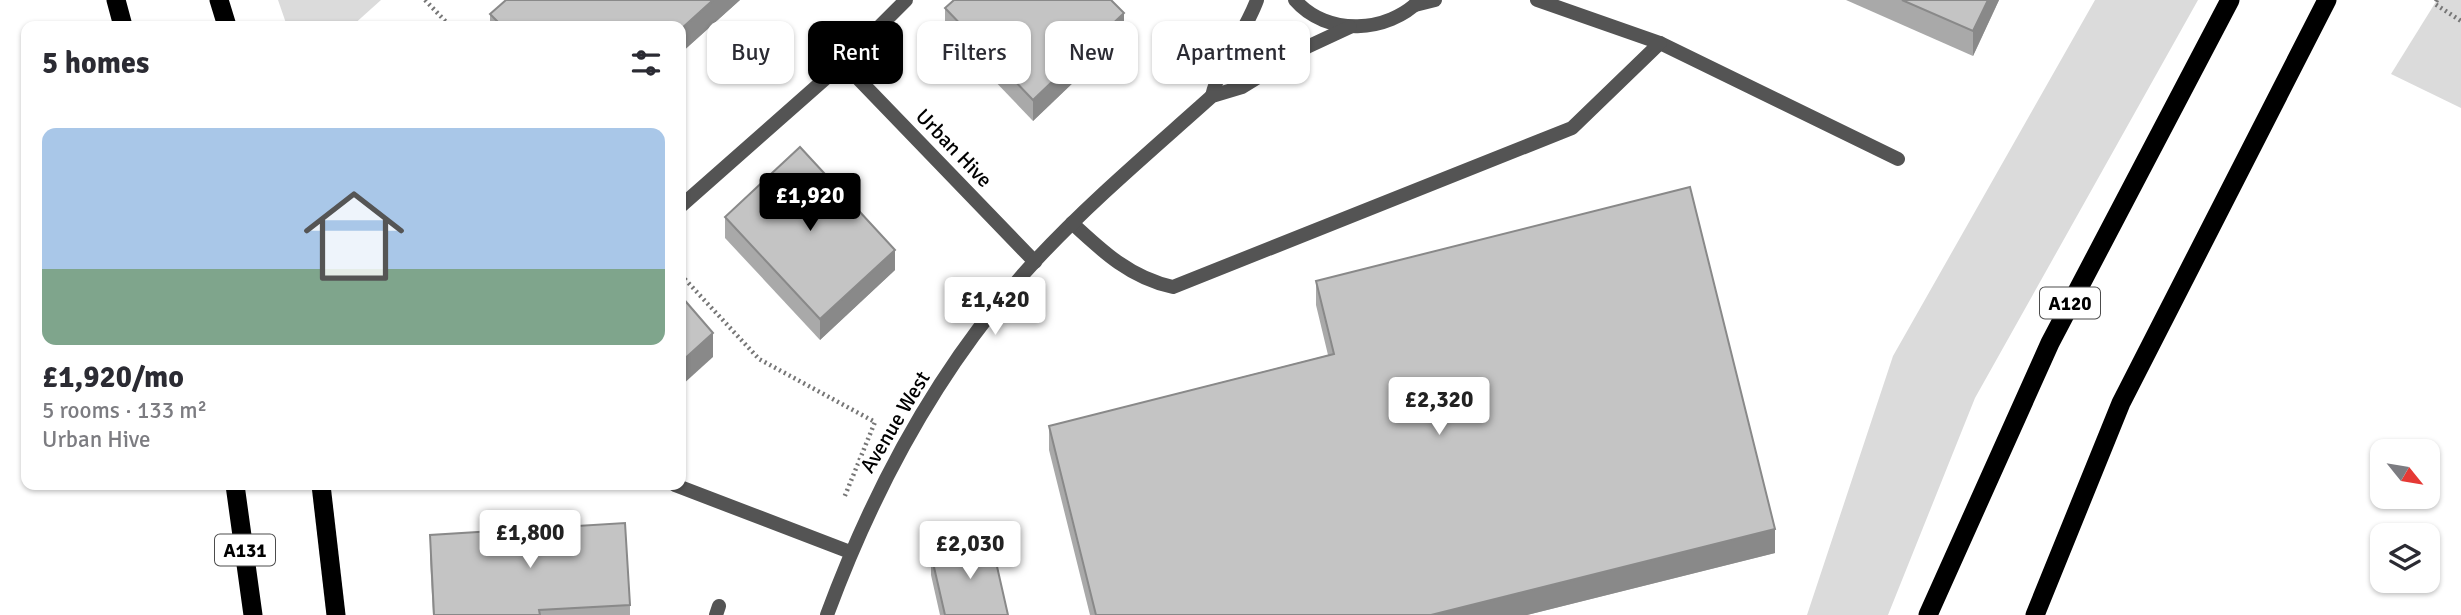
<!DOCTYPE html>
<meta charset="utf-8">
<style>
:root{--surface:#fff;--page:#f7f7f7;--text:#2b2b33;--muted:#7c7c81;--line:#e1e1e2;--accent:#000}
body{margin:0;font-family:Signika,sans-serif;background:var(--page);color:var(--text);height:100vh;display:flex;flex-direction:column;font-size:26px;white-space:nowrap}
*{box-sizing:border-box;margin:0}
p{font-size:23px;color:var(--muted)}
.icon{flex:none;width:38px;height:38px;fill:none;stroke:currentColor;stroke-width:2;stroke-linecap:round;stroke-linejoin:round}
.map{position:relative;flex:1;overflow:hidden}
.drawer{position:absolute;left:21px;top:21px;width:665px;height:469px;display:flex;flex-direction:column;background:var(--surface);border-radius:14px;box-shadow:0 2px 5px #0004}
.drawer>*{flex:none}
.top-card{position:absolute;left:707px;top:21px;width:665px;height:63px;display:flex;gap:14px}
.needle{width:46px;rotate:120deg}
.tools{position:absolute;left:2370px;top:439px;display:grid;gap:14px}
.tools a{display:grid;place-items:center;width:70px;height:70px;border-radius:14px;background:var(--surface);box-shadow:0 2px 5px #0004;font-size:35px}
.price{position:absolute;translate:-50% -60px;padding:0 16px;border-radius:7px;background:#fff;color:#222;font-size:23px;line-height:46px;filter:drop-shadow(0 2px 4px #0008)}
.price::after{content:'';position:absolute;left:50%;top:42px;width:21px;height:16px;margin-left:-10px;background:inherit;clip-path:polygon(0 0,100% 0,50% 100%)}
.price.on{background:var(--accent);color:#fff}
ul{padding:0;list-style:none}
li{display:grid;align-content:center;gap:14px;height:371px;padding:0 21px}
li+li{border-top:2px solid var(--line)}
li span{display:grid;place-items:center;height:217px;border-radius:14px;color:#555}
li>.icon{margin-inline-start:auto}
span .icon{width:126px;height:126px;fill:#fffc;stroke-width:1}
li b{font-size:30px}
h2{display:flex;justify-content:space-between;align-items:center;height:84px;padding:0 21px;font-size:30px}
.pill{padding:0 24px;border-radius:14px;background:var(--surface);box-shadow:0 2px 5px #0004;font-size:24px;line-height:63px}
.pill.on{background:var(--accent);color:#fff}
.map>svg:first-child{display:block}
.green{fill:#dbdbdb}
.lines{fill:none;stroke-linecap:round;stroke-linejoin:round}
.path{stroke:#767676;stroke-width:4.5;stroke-dasharray:2 3.5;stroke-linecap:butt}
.service{stroke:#545454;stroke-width:14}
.minor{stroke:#545454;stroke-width:14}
.trunk{stroke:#000;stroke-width:19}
.wall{fill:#a9a9a9}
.shaded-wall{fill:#898989}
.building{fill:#c4c4c4;stroke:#898989;stroke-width:2}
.labels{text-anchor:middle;stroke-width:6;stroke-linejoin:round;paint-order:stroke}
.shield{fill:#fff;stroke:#4c4c4c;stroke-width:2}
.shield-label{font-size:19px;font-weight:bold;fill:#000}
.street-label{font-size:21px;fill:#000;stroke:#fff}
</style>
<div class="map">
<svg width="2461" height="615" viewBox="0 0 2461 615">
<rect width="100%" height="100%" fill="#fff"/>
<!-- green -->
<g class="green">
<polygon points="278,0 381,0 352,26 287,26"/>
<polygon points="2095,0 2198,0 1975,398 1888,615 1807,615 1893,356"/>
<polygon points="2437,0 2461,0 2461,108 2391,74"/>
</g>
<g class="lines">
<!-- path -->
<g class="path">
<polyline points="425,0 450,26"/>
<polyline points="2437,0 2435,4 2461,21"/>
<polyline points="681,275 759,359 875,422 844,498"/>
</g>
<!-- service -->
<g class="service">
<polyline points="1537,0 1660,43 1898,159"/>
<polyline points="1415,5 1435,0"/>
<path d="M1072,223c31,29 59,55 101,64l399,-159 88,-85"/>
<polyline points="675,485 850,552"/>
<polyline points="716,615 719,606"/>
</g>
<!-- minor -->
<g class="minor">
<path d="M1295,0c32,37 93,33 125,0"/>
<polyline points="843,63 1035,262"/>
<path d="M1212,96c8,-34 33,-63 45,-96"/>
<polyline points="681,206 843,63 906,0"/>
<path d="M827,615c48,-130 115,-254 210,-356 54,-58 116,-110 175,-163l30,-9 65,-40 43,-20"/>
</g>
<!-- trunk -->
<g class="trunk">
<polyline points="116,0 123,26"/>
<polyline points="219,0 227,26"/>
<polyline points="235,485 253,615"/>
<polyline points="321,485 336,615"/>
<polyline points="1928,615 2050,343 2230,0"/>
<polyline points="2035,615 2121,403 2327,0"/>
</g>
</g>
<!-- wall -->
<g class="wall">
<polygon points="506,0 740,0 681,53 681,26 490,26 490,14"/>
<polygon points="1846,0 1999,0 1973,56"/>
<polygon points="945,8 1124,34 1033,121 945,29"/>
<polygon points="725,217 895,270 820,340 725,238"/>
<polygon points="1316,281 1775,553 1527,615 1090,615 1049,450 1049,426 1328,355 1316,305"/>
<polygon points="430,535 630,605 630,615 433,615 430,559"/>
<polygon points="931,554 1008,615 940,615 931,575"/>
</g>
<!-- shaded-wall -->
<g class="shaded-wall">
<polygon points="713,0 740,0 681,53 681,29"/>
<polygon points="1988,0 1999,0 1973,56 1973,31"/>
<polygon points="1124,13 1124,34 1033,121 1033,100"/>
<polygon points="895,250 895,270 820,340 820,319"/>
<polygon points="713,333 713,357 681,386 681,362"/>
<polygon points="1775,529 1775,553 1527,615 1431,615"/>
</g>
<!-- building -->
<g class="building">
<polygon points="506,0 713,0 681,29 681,26 502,26 490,14"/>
<polygon points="954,0 1111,0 1124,13 1033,100 945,8"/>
<polygon points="1902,0 1988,0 1973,31"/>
<polygon points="800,147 895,250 820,319 725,217"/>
<polygon points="1690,187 1775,529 1431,615 1096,615 1049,426 1334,354 1316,281"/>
<polygon points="681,296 713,333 681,362"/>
<polygon points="625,523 630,605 539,610 540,615 434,615 430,535"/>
<polygon points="991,540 1008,615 945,615 931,554"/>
</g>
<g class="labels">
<!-- shield labels -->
<g class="shield">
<rect x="2040" y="287.5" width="60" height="31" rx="5"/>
<rect x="215" y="534.5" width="60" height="31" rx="5"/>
</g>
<g class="shield-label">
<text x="2070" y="310">A120</text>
<text x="245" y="557">A131</text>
</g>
<!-- street labels -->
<g class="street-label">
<text transform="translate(954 148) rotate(46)" y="7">Urban Hive</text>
<text transform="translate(895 422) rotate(-59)" y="7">Avenue West</text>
</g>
</g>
</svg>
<div class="tools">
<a><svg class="needle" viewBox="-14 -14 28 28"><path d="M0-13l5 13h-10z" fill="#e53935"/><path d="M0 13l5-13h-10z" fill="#7c7c81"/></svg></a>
<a><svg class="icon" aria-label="layers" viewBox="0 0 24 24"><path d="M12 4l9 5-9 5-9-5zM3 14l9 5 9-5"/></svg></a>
</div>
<b class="price on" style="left:810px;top:233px">£1,920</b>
<b class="price" style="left:995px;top:337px">£1,420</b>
<b class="price" style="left:1439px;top:437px">£2,320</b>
<b class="price" style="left:530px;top:570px">£1,800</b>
<b class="price" style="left:970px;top:581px">£2,030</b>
<div class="top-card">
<a class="pill">Buy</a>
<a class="pill on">Rent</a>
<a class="pill">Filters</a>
<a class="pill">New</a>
<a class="pill">Apartment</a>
</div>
<section class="drawer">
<h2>5 homes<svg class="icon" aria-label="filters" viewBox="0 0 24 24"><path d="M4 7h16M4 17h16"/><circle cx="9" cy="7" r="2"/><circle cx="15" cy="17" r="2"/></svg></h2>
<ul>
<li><span style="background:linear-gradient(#a9c7e8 65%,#7fa58c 0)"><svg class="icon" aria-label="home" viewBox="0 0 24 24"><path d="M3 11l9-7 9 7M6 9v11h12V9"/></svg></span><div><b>£1,920/mo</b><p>5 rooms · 133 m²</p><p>Urban Hive</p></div></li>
</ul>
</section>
</div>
